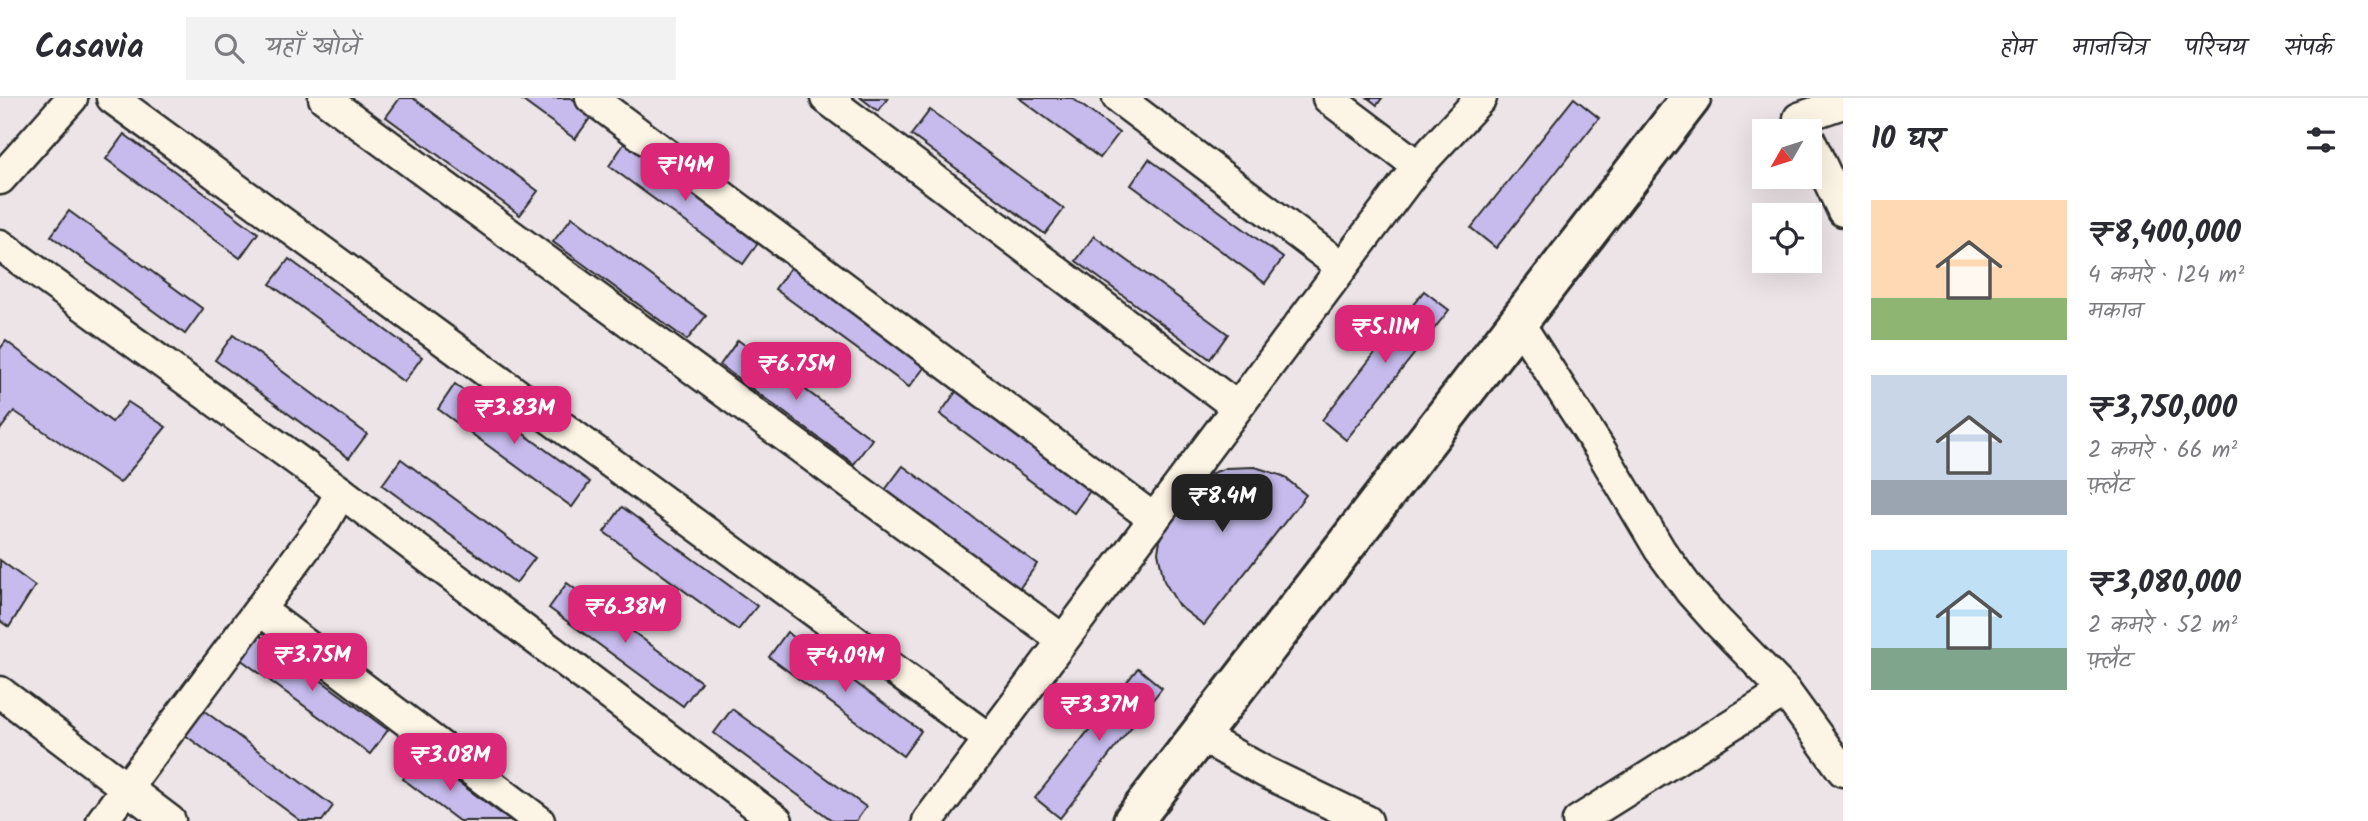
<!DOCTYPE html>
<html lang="hi">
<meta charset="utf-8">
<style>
:root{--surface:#fff;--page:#f2f2f3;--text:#2b2b33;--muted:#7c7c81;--line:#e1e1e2;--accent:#db2777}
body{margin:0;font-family:Kalam,"Playpen Sans Deva",sans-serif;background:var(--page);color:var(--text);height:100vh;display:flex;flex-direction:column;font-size:26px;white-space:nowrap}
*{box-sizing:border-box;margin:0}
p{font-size:23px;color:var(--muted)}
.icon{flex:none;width:38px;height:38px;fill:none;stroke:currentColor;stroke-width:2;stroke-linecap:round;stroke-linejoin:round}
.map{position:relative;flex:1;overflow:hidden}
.drawer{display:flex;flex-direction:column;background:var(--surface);width:525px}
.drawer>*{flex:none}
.needle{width:46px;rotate:231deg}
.controls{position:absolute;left:1752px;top:21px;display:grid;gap:14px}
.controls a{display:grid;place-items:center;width:70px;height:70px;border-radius:0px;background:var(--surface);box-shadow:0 7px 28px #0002;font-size:35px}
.price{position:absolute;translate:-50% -60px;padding:0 16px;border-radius:14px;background:var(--accent);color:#fff;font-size:23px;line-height:46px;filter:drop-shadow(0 2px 4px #0008)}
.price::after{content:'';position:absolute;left:50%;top:42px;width:21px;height:16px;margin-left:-10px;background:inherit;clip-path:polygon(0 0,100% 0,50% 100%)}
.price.active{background:#222;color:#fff}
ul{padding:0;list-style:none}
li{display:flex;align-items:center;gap:21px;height:175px;padding:0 28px}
li span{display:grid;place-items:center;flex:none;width:196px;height:140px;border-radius:0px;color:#555}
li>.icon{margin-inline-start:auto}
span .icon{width:84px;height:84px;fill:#fffc;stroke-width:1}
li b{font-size:30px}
h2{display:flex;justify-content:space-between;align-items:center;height:84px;padding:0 28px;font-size:30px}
header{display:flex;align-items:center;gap:42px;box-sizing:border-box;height:98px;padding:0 35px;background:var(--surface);border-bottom:2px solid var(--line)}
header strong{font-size:33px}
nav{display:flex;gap:38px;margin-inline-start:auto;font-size:24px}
.search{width:490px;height:63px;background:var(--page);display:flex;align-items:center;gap:18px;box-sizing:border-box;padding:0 24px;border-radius:0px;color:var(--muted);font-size:26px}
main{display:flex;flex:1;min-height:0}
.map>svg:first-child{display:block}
.building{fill:#c6bbec;stroke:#2b2b2b;stroke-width:2}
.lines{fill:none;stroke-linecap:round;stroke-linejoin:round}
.street-casing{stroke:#2b2b2b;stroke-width:35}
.secondary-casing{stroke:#2b2b2b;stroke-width:44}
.street{stroke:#fcf5e5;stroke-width:30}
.secondary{stroke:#fcf5e5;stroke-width:38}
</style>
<header>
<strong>Casavia</strong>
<div class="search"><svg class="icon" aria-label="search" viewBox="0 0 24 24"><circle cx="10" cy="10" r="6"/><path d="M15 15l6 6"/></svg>यहाँ खोजें</div>
<nav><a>होम</a><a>मानचित्र</a><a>परिचय</a><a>संपर्क</a></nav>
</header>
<main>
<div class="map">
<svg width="1843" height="723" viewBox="0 0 1843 723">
<rect width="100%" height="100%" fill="#ece4e7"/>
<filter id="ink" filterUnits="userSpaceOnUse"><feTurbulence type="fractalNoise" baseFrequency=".0143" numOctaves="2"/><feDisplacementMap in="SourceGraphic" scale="14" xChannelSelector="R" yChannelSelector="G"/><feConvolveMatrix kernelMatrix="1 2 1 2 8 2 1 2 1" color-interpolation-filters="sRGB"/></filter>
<g filter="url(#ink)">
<!-- building -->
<g class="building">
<polygon points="400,0 413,0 538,93 520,117 386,19"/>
<polygon points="519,0 571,0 593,16 575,41"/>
<polygon points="861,0 888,0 878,13"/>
<polygon points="1019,0 1072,0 1119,35 1100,60"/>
<polygon points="1368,0 1382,0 1377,7"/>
<polygon points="1574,0 1599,20 1496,150 1471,130"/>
<polygon points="930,12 1064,111 1045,136 911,37"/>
<polygon points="124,36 258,135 240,160 106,61"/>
<polygon points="626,43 761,141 743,166 609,68"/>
<polygon points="1149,61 1283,160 1265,185 1131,87"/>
<polygon points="69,113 203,211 185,236 51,138"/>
<polygon points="572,119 706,218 687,242 553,144"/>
<polygon points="1094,138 1228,236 1210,261 1076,163"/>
<polygon points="289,161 422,259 404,284 270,186"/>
<polygon points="793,166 928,265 909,289 775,191"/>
<polygon points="1424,193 1449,212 1346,342 1322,322"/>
<polygon points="233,237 367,336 349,360 215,262"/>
<polygon points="738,242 872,341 854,366 720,267"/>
<polygon points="6,243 112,324 128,304 166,329 120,385 14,313 0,332 0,251"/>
<polygon points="455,286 590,384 572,409 438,311"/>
<polygon points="958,291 1092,390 1074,415 940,316"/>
<polygon points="401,361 535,460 516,485 382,387"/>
<polygon points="903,368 1037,466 1019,491 885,392"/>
<polygon points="1255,369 1283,378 1306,397 1204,527 1179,508 1164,483 1158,454 1163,425 1199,380 1226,370"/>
<polygon points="622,409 757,508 738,532 604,434"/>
<polygon points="0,462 35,488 9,529 0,523"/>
<polygon points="567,485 701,584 683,608 549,510"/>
<polygon points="254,533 388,632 370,656 236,558"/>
<polygon points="787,534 921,633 903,658 769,559"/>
<polygon points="1138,570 1162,590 1060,720 1035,700"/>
<polygon points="199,609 333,708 322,723 301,723 181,634"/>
<polygon points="732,611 866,709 856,723 833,723 714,635"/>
<polygon points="420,656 511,723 459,723 403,681"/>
</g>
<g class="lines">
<!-- street casing -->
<g class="street-casing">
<g id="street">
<polyline points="112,0 989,641"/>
<polyline points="324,0 1063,542"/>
<polyline points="591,0 1154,421"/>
<polyline points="826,0 1237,309"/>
<polyline points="1118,0 1342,169"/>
<polyline points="1328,0 1418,68"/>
<polyline points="1799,20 1843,5"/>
<polyline points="1810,43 1843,113"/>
<polyline points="0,81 72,0"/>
<polyline points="0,147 341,394 777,723"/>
<polyline points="1518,224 1601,353 1660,452 1690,493 1716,522 1785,593 1843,673"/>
<polyline points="260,512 539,723"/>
<polyline points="0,594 170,723"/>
<polyline points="1199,637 1265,674 1367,723"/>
<polyline points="102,723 323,426 341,394"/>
<polyline points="928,723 1418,68 1481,0"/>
<polyline points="1578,723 1785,593"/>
</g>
</g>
<!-- secondary casing -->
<g class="secondary-casing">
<polyline id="secondary" points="1133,723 1691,0"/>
</g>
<!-- street -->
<use href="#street" class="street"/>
<!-- secondary -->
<use href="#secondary" class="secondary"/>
</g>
</g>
</svg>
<div class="controls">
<a><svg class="needle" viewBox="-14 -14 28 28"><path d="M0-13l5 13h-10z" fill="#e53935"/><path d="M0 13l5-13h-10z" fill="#7c7c81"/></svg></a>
<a><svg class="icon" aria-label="locate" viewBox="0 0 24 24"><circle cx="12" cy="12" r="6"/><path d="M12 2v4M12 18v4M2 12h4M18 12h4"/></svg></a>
</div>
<b class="price" style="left:685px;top:105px">₹14M</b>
<b class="price" style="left:1385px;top:267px">₹5.11M</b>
<b class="price" style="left:796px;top:304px">₹6.75M</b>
<b class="price" style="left:514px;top:348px">₹3.83M</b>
<b class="price active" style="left:1222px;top:436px">₹8.4M</b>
<b class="price" style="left:625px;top:547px">₹6.38M</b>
<b class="price" style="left:312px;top:595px">₹3.75M</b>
<b class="price" style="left:845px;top:596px">₹4.09M</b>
<b class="price" style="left:1099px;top:645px">₹3.37M</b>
<b class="price" style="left:450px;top:695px">₹3.08M</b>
</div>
<section class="drawer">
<h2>10 घर<svg class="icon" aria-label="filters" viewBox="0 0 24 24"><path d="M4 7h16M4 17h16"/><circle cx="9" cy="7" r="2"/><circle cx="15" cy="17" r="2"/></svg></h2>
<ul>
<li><span style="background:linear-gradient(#ffd9b3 70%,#8fb573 0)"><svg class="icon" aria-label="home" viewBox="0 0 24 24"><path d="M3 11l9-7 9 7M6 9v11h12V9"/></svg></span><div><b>₹8,400,000</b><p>4 कमरे · 124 m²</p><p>मकान</p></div></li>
<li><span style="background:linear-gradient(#c9d6e8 75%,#9aa5b1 0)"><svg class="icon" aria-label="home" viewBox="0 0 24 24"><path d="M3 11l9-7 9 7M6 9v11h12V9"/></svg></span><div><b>₹3,750,000</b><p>2 कमरे · 66 m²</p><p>फ़्लैट</p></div></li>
<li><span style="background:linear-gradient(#bfe0f5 70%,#7fa58c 0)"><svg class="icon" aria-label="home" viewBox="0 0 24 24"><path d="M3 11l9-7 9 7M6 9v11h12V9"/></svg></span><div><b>₹3,080,000</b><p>2 कमरे · 52 m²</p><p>फ़्लैट</p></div></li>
</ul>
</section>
</main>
